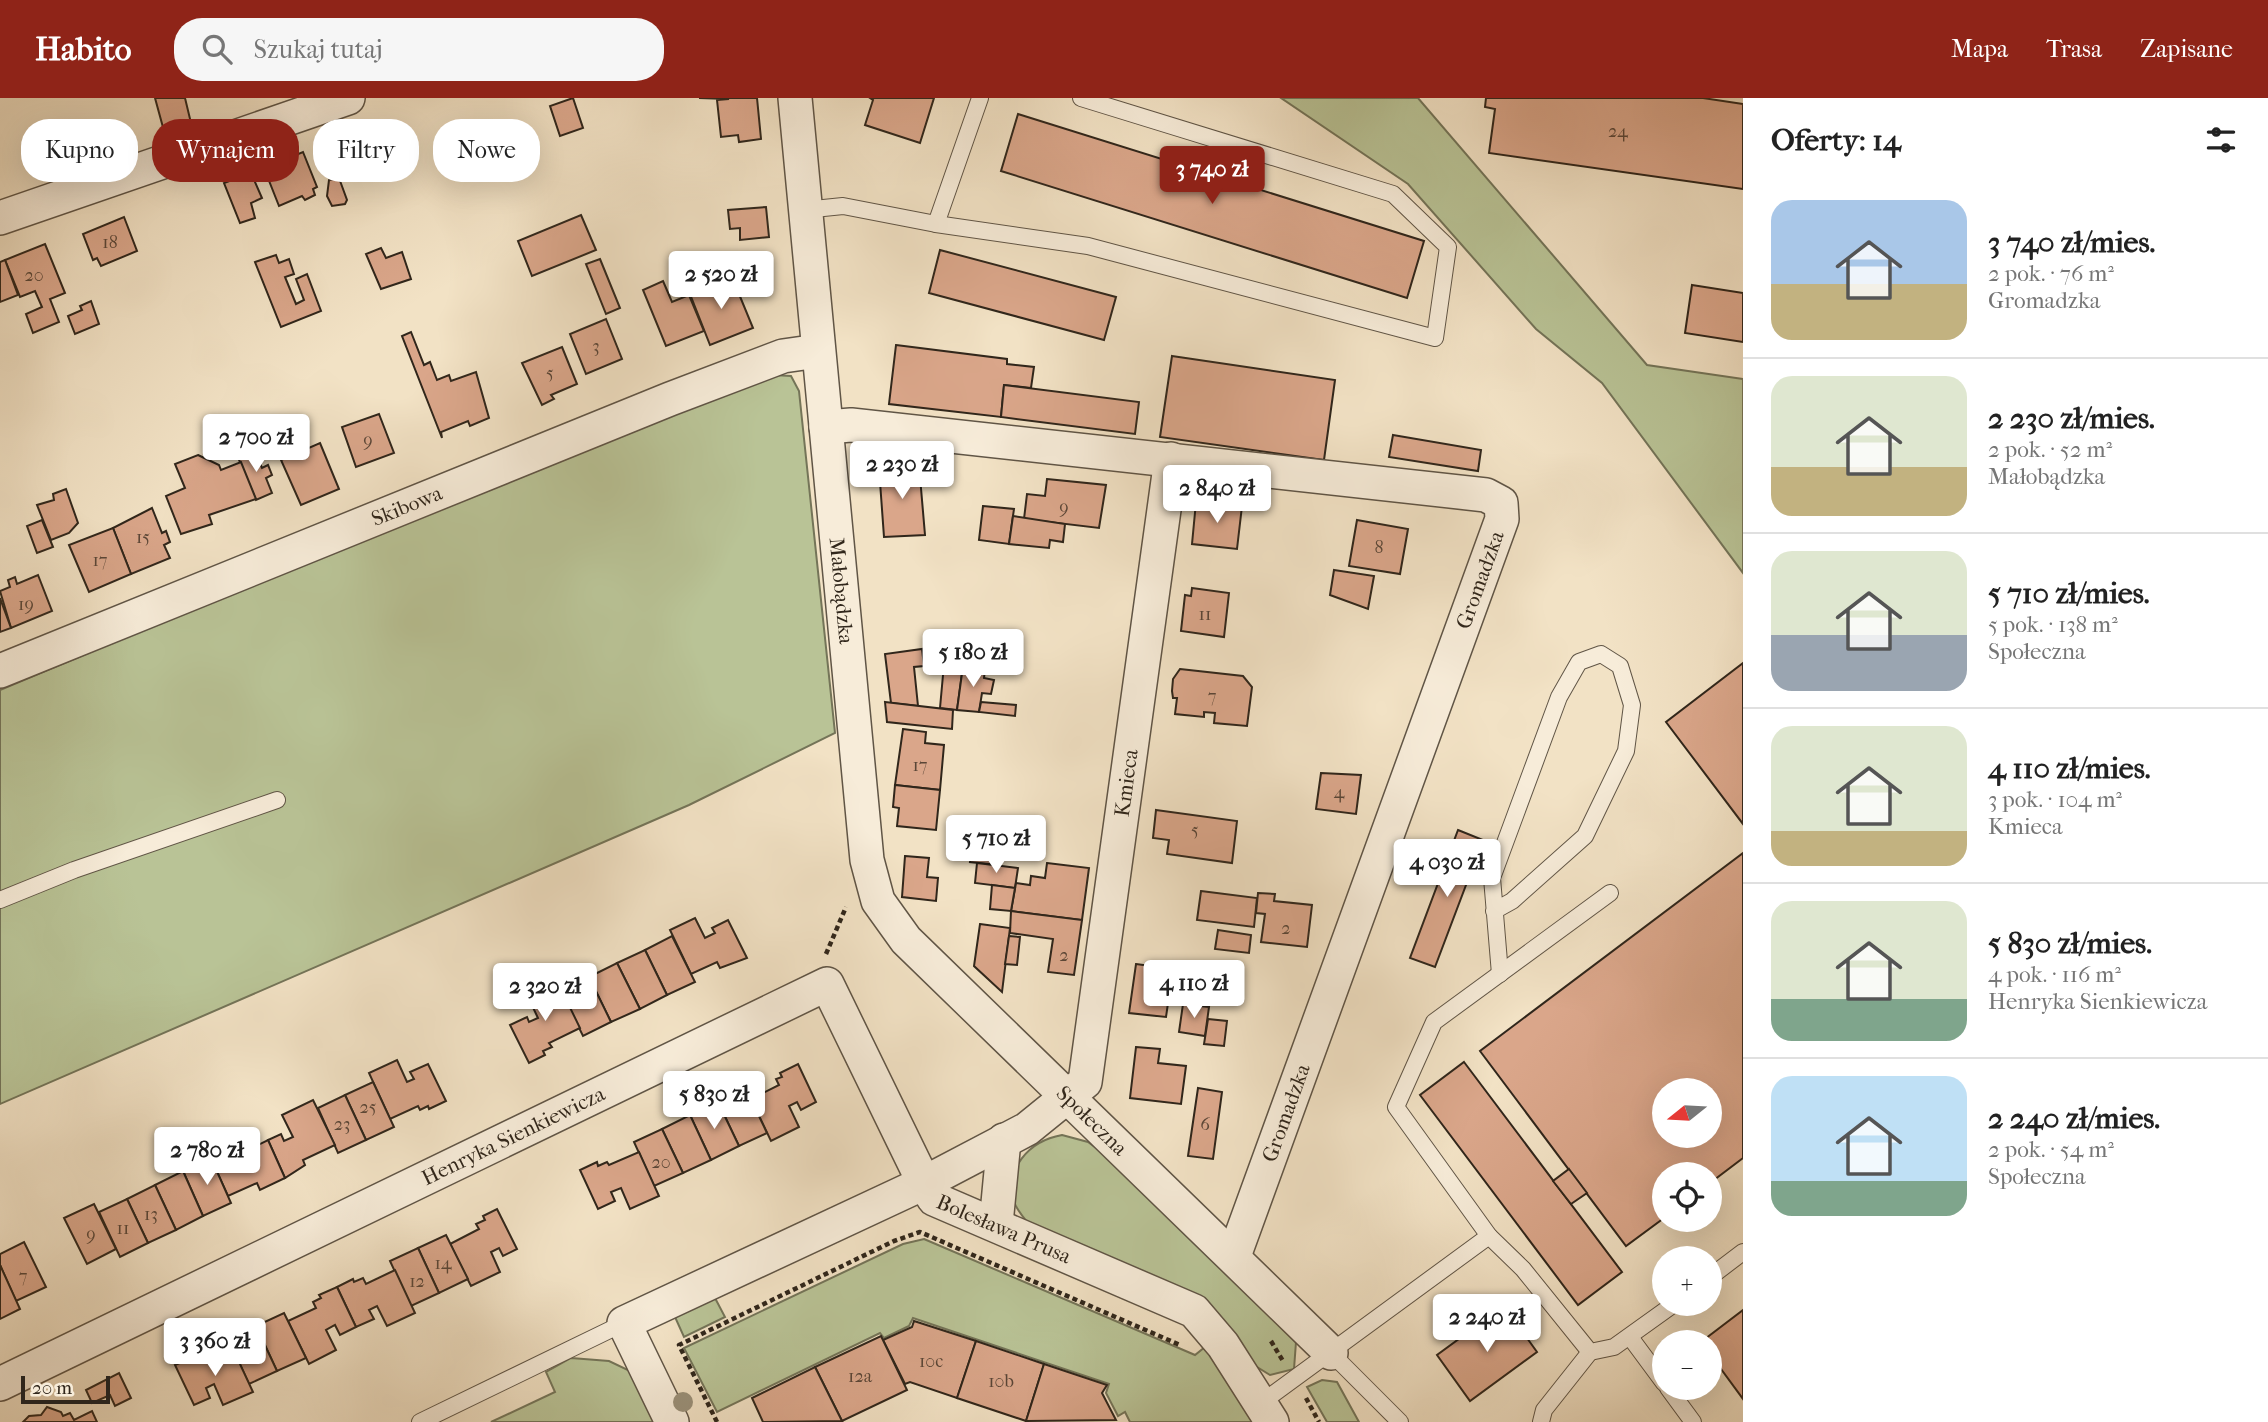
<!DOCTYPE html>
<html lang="pl">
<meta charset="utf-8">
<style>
:root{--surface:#fff;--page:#f6f6f6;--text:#222;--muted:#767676;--line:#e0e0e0;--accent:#8f2418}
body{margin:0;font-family:"IM FELL French Canon",serif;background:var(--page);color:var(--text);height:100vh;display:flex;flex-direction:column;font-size:26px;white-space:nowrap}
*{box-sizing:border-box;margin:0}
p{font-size:23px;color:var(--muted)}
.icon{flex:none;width:38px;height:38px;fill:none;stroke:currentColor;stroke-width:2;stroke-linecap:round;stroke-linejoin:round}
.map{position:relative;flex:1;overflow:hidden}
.drawer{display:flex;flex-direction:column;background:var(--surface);width:525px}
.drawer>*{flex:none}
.top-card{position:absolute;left:21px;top:21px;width:665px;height:63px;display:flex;gap:14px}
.needle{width:46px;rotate:252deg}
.buttons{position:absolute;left:1652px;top:980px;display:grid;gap:14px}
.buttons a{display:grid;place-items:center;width:70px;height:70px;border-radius:50%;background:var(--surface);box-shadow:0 7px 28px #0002;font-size:35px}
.scale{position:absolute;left:21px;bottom:18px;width:89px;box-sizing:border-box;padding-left:7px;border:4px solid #30261b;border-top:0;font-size:19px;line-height:24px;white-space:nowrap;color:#30261b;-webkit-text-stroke:5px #f7ecd9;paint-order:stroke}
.price{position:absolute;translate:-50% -60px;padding:0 16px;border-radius:7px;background:#fff;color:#222;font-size:23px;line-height:46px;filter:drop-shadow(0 2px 4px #0008)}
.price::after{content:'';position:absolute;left:50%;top:42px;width:21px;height:16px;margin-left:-10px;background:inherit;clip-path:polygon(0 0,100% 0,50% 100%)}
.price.active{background:var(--accent);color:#fff}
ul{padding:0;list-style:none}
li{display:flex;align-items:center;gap:21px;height:175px;padding:0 28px}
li+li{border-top:2px solid var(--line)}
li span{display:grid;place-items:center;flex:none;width:196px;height:140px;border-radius:21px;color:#555}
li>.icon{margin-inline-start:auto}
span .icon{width:84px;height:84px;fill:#fffc;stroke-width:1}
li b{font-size:30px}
h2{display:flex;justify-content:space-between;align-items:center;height:84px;padding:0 28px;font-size:30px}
.chip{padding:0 24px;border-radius:28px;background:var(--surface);box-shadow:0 7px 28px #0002;font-size:24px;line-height:63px}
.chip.active{background:var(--accent);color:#fff}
header{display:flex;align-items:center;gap:42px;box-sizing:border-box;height:98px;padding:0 35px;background:var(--accent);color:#fff}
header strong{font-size:33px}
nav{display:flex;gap:38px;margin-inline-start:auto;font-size:24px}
.search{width:490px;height:63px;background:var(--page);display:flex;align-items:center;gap:18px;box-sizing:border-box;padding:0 24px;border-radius:28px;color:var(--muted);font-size:26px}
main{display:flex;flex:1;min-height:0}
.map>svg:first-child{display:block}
.green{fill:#b9c396;stroke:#747458;stroke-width:2}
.building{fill:#daa68a;stroke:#30261b;stroke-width:2;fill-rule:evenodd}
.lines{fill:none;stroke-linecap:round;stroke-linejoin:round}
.service-casing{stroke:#605546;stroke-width:18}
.minor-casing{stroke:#605546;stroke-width:36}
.path{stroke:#30261b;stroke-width:4.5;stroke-dasharray:5 3.5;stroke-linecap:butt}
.service{stroke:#f7ecd9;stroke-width:16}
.minor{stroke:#f7ecd9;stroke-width:33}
.tree{fill:#9a9079}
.labels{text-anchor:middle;stroke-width:6;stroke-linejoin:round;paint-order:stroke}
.number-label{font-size:18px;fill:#5a4637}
.street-label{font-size:21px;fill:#30261b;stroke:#f7ecd9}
</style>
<header>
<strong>Habito</strong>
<div class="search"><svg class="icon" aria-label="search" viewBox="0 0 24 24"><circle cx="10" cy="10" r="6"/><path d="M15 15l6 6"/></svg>Szukaj tutaj</div>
<nav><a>Mapa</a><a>Trasa</a><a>Zapisane</a></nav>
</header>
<main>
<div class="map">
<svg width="1743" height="1324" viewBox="0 0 1743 1324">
<rect width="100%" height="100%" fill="#f2e2c5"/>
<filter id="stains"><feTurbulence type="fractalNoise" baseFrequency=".00286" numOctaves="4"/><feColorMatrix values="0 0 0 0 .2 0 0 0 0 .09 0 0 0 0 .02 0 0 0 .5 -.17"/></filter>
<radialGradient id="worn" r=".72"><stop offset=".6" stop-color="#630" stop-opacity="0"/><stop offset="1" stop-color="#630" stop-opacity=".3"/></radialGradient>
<!-- green -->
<g class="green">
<polygon points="1281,0 1418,0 1647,267 1743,281 1743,475 1602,285 1536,231 1408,86"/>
<polygon points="773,277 791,278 799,293 835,635 689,707 0,1006 0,592 451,403"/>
<path d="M1062,1037l26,7 26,19 182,181 -2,27 -24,6 -239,-148c-5,-7 -13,-15 -16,-23 -12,-35 14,-63 47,-69z"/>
<polygon points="924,1141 1195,1257 1205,1249 1256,1324 1130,1324 1125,1314 1118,1318 1106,1295 1109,1286 913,1220 909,1228 884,1240 880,1235 717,1314 684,1250 903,1146"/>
<polygon points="715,1200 725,1219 684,1239 675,1219"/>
<polygon points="571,1260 609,1263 630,1273 657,1324 491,1324 555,1294 546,1274"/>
<polygon points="1322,1282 1337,1284 1359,1324 1327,1324 1307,1289"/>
</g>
<!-- building -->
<g class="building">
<polygon points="155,0 185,0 191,25 164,33"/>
<polygon points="573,0 583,30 560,38 550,8"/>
<polygon points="699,0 757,0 761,41 739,44 738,37 721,39 717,2 729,1"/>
<polygon points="870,0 934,0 920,45 865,27 873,2"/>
<polygon points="1486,0 1703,0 1743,6 1743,91 1489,55 1495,11 1485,9"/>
<polygon points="1018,16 1424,143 1407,200 1001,73"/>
<polygon points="389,24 401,62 356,77 343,40"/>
<polygon points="303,54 317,89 313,91 315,97 305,102 302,98 279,108 264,70"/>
<polygon points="251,75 262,100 251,105 255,120 240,125 224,85"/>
<polygon points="339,80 347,102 345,106 332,108 327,98 329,82"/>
<polygon points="766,109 769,139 740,142 740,130 730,131 728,112"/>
<polygon points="581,117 596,152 532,178 518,143"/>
<polygon points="124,119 137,153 101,168 97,160 93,162 83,136"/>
<polygon points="45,146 65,195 50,201 59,224 33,235 26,216 42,209 35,193 20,199 5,162"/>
<polygon points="381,150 386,160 402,154 411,181 381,191 366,156"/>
<polygon points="940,152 1116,199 1104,242 929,195"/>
<polygon points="276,157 279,165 289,161 294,176 285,179 296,206 304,202 296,181 307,176 321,213 281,229 255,164"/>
<polygon points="600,161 620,210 606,216 586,166"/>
<polygon points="5,162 18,197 0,204 0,164"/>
<polygon points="732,179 753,230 710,247 690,196"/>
<polygon points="663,183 672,204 689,197 704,233 666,248 643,192"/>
<polygon points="1692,187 1743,195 1743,244 1685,235"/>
<polygon points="91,203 99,226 75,236 68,218 82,212 80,208"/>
<polygon points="606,221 622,261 586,276 570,236"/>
<polygon points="411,234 424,267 430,264 437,282 449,277 451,283 476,274 489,320 470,328 468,323 441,334 442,340 402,238"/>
<polygon points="896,247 1007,261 1007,266 1034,269 1031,290 1004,287 1001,319 889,306"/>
<polygon points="562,249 577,286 551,297 554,301 542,307 522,265"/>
<polygon points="1172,258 1335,282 1324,362 1160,339"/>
<polygon points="1004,287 1139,304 1135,336 1001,319"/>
<polygon points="379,316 394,355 356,369 342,329"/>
<polygon points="247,336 253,350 237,357 232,342"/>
<polygon points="1393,337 1481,352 1478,373 1389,359"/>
<polygon points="320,345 339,391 301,407 281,362"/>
<polygon points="253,350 262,370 268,367 272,377 266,380 272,395 256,402 237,357"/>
<polygon points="198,357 219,367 221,372 241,364 256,401 209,417 212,426 181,436 166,398 185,390 175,366"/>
<polygon points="919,367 925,437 884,439 879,370"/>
<polygon points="1047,381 1106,387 1099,430 1024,421 1027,396 1045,398"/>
<polygon points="66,391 78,425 69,435 51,442 37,407 54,402 53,396"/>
<polygon points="1196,404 1242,408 1237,451 1192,446"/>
<polygon points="983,408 1014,411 1009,446 979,442"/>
<polygon points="152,410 162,435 166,433 170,444 164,447 170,460 131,476 113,430"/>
<polygon points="1013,418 1065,426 1063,444 1050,442 1049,450 1009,446"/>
<polygon points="42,422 53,449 37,455 27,428"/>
<polygon points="1357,422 1408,431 1400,476 1349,468"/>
<polygon points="113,430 131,476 89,494 69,447"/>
<polygon points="1334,472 1374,478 1368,511 1330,497"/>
<polygon points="38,477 52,513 11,530 0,493 10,489 8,482 15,479 17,486"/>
<polygon points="1192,490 1229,495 1224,539 1181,533 1185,497 1191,498"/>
<polygon points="0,500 11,530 0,534"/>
<polygon points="922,551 924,568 914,569 918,608 891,605 885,556"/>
<polygon points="1743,565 1743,726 1666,624"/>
<polygon points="944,566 963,568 957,612 940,610"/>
<polygon points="963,568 985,572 984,580 994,582 991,596 982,595 979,614 957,612"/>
<polygon points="1180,571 1243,578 1252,589 1247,628 1214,625 1215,615 1204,614 1204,619 1175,616 1177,600 1173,600 1172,593 1173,581"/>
<polygon points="885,604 953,612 952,631 887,624"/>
<polygon points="981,604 1016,607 1015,618 979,614"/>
<polygon points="903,631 926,634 925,645 944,647 940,692 895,687"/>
<polygon points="1321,675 1361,677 1356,716 1316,711"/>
<polygon points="895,687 940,692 936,732 897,728 899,710 893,709"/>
<polygon points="1156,712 1237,723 1232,765 1167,756 1169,742 1153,740"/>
<polygon points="1458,732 1483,742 1435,869 1410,860"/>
<polygon points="973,747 1000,751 998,767 970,764"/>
<path d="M1743,755v305l-33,25v-9h-46v44l-38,28 -146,-195zM1664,992h46v46h-46z"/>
<polygon points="905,758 929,760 927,779 938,780 936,803 902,799"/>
<polygon points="977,765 1018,770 1015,790 975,785"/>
<polygon points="1047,765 1089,770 1082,822 1011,813 1016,785 1030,787 1031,778 1045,780"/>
<polygon points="992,787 1015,790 1011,813 990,811"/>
<polygon points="1201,793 1257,800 1254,829 1197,822"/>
<polygon points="1258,795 1275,796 1274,803 1312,807 1307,849 1261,844 1265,816 1256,815"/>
<polygon points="1011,813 1082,822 1074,877 1048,874 1053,841 1010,835"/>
<polygon points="695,820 705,840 715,835 712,830 728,822 747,860 720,870 717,864 691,876 670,832"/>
<polygon points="980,826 1010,830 1002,894 974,868"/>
<polygon points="1218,832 1251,837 1249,855 1215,851"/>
<polygon points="672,838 695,884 667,897 645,852"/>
<polygon points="1009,838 1020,839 1017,867 1005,866"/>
<polygon points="645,852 667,897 640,911 617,865"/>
<polygon points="617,865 640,911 611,924 589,879"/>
<polygon points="1136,866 1173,871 1166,919 1129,915"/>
<polygon points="589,879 611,924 583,938 561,893"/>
<polygon points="558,885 580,930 549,945 552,949 543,953 545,957 529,965 510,927 527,919 529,924 538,920 528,899"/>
<polygon points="1183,906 1209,909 1205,938 1179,934"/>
<polygon points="1208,921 1227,923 1224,948 1204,946"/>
<polygon points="1136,949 1160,951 1158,965 1186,968 1181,1006 1130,1000"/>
<polygon points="397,962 407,984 414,981 410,974 428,966 446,1003 429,1011 428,1008 420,1012 418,1008 390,1021 369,975"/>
<polygon points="1464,964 1622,1174 1578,1207 1420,997"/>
<polygon points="798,966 816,1004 801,1012 797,1004 789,1008 799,1029 771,1043 751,1001 779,987 776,981 782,979 780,975"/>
<polygon points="373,984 394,1029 366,1042 345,997"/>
<polygon points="1198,990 1222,994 1213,1061 1188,1058"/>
<polygon points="746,991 767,1035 739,1048 718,1004"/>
<polygon points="345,997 366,1042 338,1055 318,1010"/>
<polygon points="313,1002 335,1047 303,1062 305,1067 285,1080 268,1042 281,1036 284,1043 293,1039 282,1017"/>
<polygon points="718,1004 739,1048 711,1062 690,1017"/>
<polygon points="690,1017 711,1062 683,1075 662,1031"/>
<polygon points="662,1031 683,1075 654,1088 634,1044"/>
<polygon points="236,1039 246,1061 253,1058 250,1051 268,1042 285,1080 260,1092 257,1085 228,1098 207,1052"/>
<polygon points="639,1054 659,1098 630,1111 621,1090 611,1094 615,1103 598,1111 580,1072 597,1064 598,1068 607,1064 609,1067"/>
<polygon points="211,1060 231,1105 203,1118 183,1073"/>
<polygon points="1569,1071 1587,1095 1571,1106 1553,1083"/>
<polygon points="183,1073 203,1118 176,1132 155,1087"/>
<polygon points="155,1087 176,1132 148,1145 127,1101"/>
<polygon points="127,1101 148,1145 120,1159 99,1114"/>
<polygon points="94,1106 116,1151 87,1166 64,1120"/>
<polygon points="497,1111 517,1151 503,1158 499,1150 491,1154 500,1174 471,1188 450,1146 479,1131 476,1126 485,1122 483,1118"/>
<polygon points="446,1137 468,1181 439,1195 418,1150"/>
<polygon points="24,1144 46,1189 16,1203 0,1167 0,1156"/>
<polygon points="418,1150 439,1195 411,1208 390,1163"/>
<polygon points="0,1167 20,1211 0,1221"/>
<polygon points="395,1172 415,1215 387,1228 377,1208 369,1212 374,1221 356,1229 337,1189 353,1181 354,1184 363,1180 366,1186"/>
<polygon points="337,1189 356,1229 340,1237 335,1227 326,1232 336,1252 309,1266 288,1223 316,1210 313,1204 321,1200 319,1197"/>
<polygon points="1504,1208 1537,1254 1470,1303 1437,1257"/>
<polygon points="1743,1212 1743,1301 1710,1256 1710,1244 1701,1244"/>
<polygon points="284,1215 306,1260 277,1273 256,1228"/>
<polygon points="914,1223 976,1243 957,1300 910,1284 905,1286 883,1242 912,1229"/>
<polygon points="256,1228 277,1273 249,1286 228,1241"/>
<polygon points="881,1238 907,1292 842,1323 815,1269"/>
<polygon points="976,1243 1044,1266 1026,1323 957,1300"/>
<polygon points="233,1251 253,1294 223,1307 214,1286 206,1290 210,1300 194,1307 175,1267 191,1260 193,1264 202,1260 204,1264"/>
<polygon points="1044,1266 1107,1287 1102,1295 1116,1322 1026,1323"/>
<polygon points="815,1269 842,1323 763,1324 752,1300"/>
<polygon points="119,1275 131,1300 115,1308 110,1297 92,1305 86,1292"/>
<polygon points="47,1309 61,1314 63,1318 70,1315 74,1322 92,1313 97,1324 23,1324 29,1318 41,1317"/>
</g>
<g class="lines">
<!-- service casing -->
<g class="service-casing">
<g id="service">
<polyline points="804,112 843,108 936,126 1088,148 1435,240 1448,149 1393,96 1081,0"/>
<polyline points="936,126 980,0"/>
<polyline points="1610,795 1434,924 1396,1009 1489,1138 1523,1171 1590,1254 1614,1249 1674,1206"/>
<polyline points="0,802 74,772 277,702"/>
<polyline points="1494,813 1512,803 1585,738 1626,653 1632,607 1620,568 1601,556 1579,564 1559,599 1492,780 1500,876"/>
<polyline points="1710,1179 1743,1154"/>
<polyline points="1630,1239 1664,1285"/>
<polyline points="1331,1255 1400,1324"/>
<polyline points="1668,1290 1693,1324"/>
<polyline points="1261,1305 1489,1138"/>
<polyline points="420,1324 624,1225"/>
<polyline points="1541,1324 1544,1312 1590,1254"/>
</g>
</g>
<!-- minor casing -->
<g class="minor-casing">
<g id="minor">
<path id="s1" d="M795,0l72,762 11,41 28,39 425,413"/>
<polyline points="0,120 348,0"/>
<polyline points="826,329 851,327 1486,397 1501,405 1502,421 1234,1158"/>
<path id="s2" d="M0,573l670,-272 113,-43 35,-5"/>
<polyline points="996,1126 1004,1042"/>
<path id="s3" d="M0,1286l827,-400 97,199 103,-54 58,-47 86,-623"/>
<path id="s4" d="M672,1324l-48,-99 300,-140 10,16 260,112 29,34 49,77"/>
</g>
</g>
<!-- path -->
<g class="path">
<polyline points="826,856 846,809"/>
<polyline points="1271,1243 1283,1263"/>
<polyline points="1306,1300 1319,1324"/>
<polyline points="717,1324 679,1247 894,1143 920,1134 1180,1247"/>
</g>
<!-- service -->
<use href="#service" class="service"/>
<!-- minor -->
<use href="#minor" class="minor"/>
</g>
<!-- trees -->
<circle class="tree" cx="683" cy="1304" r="10"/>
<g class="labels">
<!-- number labels -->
<g class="number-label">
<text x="1618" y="39">24</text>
<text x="110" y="150">18</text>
<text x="34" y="183">20</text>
<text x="596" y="254">3</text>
<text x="550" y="281">5</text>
<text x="368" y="348">9</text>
<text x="1064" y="415">9</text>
<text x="143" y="445">15</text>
<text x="1379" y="455">8</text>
<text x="100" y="468">17</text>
<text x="26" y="512">19</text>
<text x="1205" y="522">11</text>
<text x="1212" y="604">7</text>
<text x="920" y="673">17</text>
<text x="1339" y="700">4</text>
<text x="1195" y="738">5</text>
<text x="1286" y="836">2</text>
<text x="1064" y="863">2</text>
<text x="368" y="1015">25</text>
<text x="342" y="1032">23</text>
<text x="1205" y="1032">6</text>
<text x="661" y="1070">20</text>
<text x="151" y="1122">13</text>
<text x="123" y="1136">11</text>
<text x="91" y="1142">9</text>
<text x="443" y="1171">14</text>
<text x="23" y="1184">7</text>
<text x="417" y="1189">12</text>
<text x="931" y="1269">10c</text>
<text x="860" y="1284">12a</text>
<text x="1001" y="1289">10b</text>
</g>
<!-- street labels -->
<g class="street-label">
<text dy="7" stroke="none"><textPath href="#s2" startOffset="439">Skibowa</textPath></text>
<text transform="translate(1480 482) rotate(-70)" y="7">Gromadzka</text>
<text dy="7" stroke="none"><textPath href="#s1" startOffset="495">Małobądzka</textPath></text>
<text dy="7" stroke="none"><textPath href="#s3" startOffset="1633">Kmieca</textPath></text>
<text transform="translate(1286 1015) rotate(-70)" y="7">Gromadzka</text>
<text dy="7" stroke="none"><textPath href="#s1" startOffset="1115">Społeczna</textPath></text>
<text dy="7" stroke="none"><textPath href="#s3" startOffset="570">Henryka Sienkiewicza</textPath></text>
<text dy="7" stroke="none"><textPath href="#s4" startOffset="536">Bolesława Prusa</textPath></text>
</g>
</g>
<rect width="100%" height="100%" filter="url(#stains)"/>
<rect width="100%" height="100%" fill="url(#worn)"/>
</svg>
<div class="buttons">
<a><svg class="needle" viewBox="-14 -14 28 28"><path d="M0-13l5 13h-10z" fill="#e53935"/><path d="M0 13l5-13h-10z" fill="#767676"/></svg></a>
<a><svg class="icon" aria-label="locate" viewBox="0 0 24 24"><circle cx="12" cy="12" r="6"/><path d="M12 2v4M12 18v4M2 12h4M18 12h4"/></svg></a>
<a>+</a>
<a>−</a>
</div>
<div class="scale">20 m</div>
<b class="price active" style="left:1212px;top:108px">3 740 zł</b>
<b class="price" style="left:721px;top:213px">2 520 zł</b>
<b class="price" style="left:256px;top:376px">2 700 zł</b>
<b class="price" style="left:902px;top:403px">2 230 zł</b>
<b class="price" style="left:1217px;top:427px">2 840 zł</b>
<b class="price" style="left:973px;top:591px">5 180 zł</b>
<b class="price" style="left:996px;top:777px">5 710 zł</b>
<b class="price" style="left:1447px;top:801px">4 030 zł</b>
<b class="price" style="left:1194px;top:922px">4 110 zł</b>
<b class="price" style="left:545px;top:925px">2 320 zł</b>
<b class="price" style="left:714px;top:1033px">5 830 zł</b>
<b class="price" style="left:207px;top:1089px">2 780 zł</b>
<b class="price" style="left:1487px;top:1256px">2 240 zł</b>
<b class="price" style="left:215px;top:1280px">3 360 zł</b>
<div class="top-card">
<a class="chip">Kupno</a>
<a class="chip active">Wynajem</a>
<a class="chip">Filtry</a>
<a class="chip">Nowe</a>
</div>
</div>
<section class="drawer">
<h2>Oferty: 14<svg class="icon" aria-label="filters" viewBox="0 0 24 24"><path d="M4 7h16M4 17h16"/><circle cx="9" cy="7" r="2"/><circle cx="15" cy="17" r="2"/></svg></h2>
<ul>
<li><span style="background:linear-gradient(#a9c7e8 60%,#c2b280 0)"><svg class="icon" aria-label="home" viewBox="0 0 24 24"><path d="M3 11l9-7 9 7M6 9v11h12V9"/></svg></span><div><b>3 740 zł/mies.</b><p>2 pok. · 76 m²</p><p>Gromadzka</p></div></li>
<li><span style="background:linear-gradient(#dfe7d0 65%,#c2b280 0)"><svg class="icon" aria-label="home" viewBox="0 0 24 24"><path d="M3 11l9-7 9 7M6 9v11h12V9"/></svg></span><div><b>2 230 zł/mies.</b><p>2 pok. · 52 m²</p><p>Małobądzka</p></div></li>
<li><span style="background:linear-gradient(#dfe7d0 60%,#9aa5b1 0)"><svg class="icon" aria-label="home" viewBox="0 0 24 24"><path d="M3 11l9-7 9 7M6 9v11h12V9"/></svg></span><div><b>5 710 zł/mies.</b><p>5 pok. · 138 m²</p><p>Społeczna</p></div></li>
<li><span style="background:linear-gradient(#dfe7d0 75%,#c2b280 0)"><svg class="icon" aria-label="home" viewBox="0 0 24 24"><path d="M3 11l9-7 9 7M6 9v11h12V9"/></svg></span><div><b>4 110 zł/mies.</b><p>3 pok. · 104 m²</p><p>Kmieca</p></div></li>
<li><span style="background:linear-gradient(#dfe7d0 70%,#7fa58c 0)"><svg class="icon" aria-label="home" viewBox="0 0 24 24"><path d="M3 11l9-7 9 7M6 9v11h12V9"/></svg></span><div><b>5 830 zł/mies.</b><p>4 pok. · 116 m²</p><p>Henryka Sienkiewicza</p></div></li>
<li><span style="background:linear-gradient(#bfe0f5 75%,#7fa58c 0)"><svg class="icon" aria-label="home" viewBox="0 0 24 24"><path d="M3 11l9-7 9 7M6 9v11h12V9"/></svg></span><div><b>2 240 zł/mies.</b><p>2 pok. · 54 m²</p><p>Społeczna</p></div></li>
</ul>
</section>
</main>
